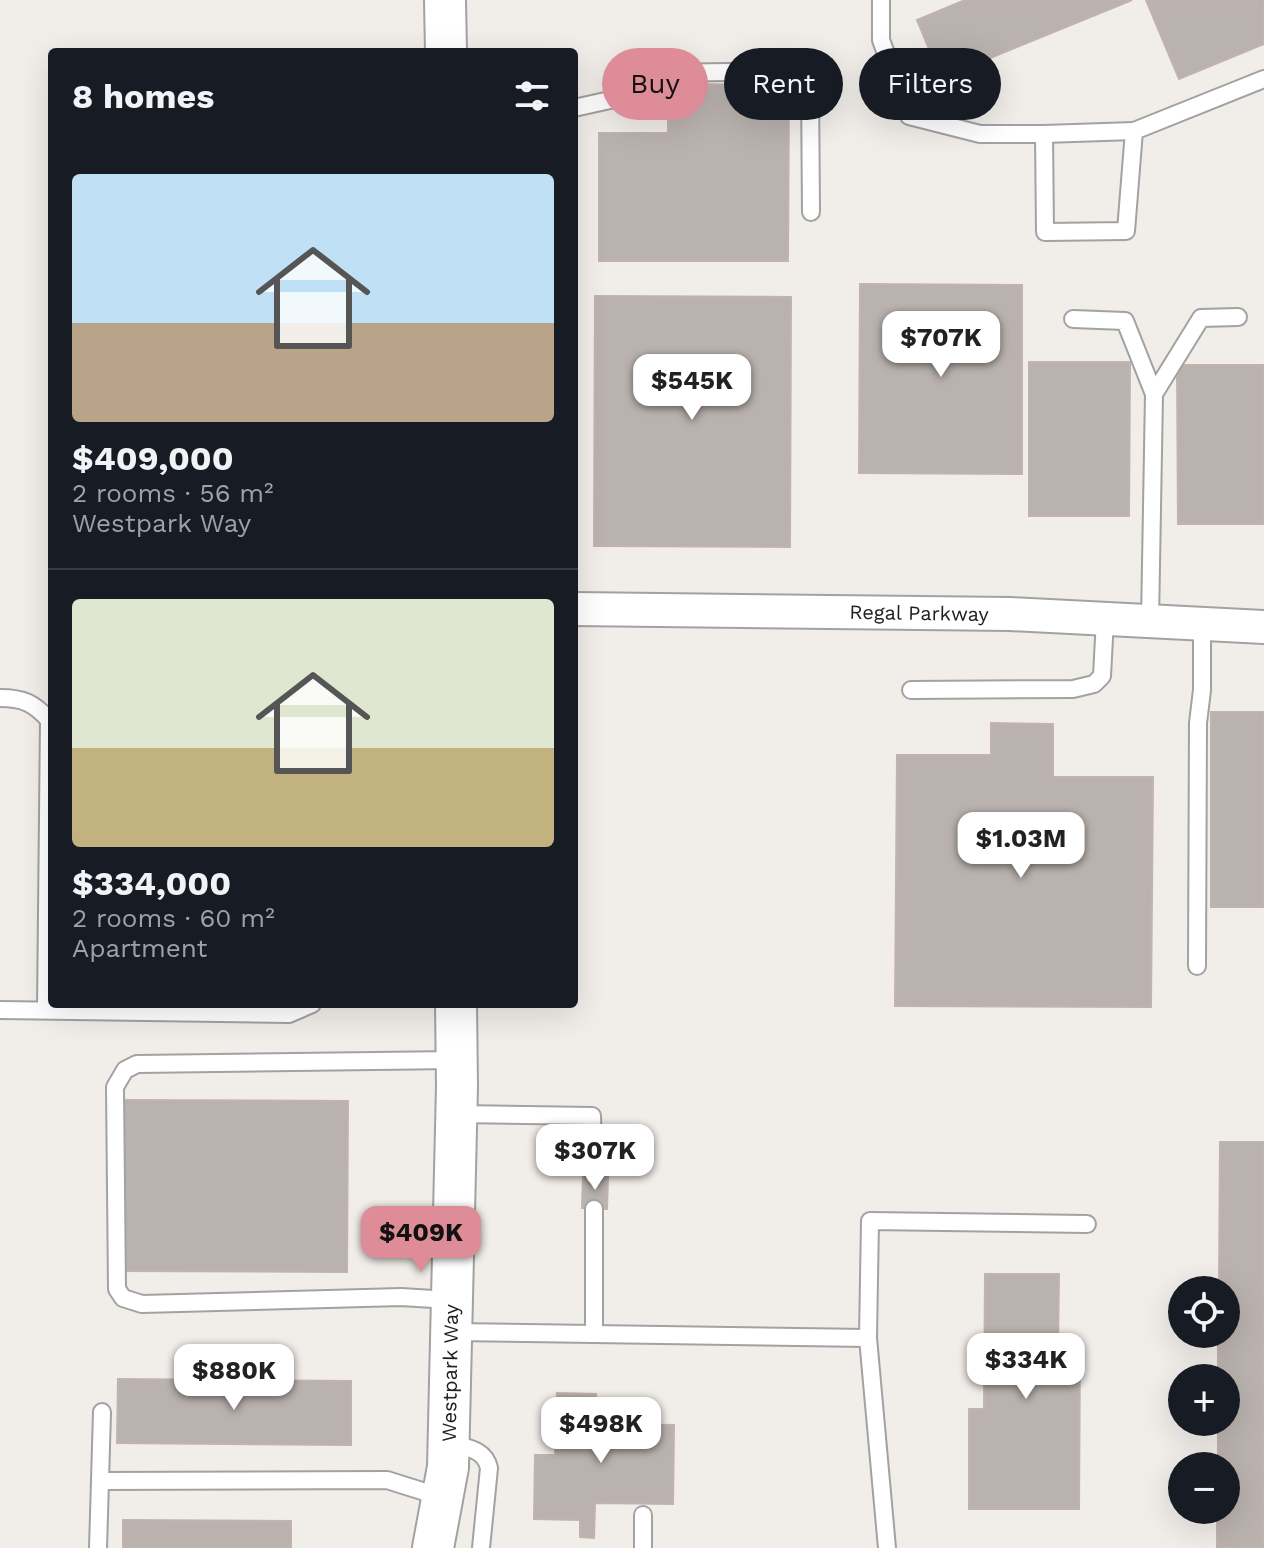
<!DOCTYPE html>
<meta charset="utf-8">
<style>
:root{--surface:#171b24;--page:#20242c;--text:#f1f3f6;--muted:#9ea1a6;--line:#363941;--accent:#dd8c98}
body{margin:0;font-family:"Work Sans",sans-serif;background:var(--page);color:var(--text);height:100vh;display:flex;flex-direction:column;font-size:30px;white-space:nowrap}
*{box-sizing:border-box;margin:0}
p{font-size:26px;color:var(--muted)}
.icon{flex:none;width:44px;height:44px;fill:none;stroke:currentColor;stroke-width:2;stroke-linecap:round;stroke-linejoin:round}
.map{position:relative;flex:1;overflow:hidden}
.panel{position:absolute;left:48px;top:48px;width:530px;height:960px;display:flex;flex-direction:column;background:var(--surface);border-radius:8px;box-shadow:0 8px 32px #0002}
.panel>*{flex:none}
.guide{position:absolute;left:602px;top:48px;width:542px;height:72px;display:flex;gap:16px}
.controls{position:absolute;left:1168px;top:1276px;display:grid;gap:16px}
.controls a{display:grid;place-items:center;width:72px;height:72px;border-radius:50%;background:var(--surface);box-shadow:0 8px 32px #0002;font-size:40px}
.price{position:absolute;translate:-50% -68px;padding:0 18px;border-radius:16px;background:#fff;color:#222;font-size:26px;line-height:52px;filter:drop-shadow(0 2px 4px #0008)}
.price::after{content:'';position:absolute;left:50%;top:48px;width:24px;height:18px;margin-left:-12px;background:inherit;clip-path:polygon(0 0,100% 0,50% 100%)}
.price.on{background:var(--accent);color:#111}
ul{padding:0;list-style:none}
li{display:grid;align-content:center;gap:16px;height:424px;padding:0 24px}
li+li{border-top:2px solid var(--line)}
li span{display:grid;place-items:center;height:248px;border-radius:8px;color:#555}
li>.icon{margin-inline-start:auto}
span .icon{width:144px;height:144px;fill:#fffc;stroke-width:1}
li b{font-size:34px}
h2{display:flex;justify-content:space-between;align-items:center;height:96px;padding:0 24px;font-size:34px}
.tag{padding:0 28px;border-radius:36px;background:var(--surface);box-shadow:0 8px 32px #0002;font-size:28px;line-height:72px}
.tag.on{background:var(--accent);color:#111}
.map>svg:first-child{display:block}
.building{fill:#bab2ae;stroke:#c2b3ac;stroke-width:2}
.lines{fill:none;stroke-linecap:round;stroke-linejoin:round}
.service-casing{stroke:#a2a2a2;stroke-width:20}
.minor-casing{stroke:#a2a2a2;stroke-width:36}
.tertiary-casing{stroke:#a2a2a2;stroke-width:44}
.service{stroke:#fff;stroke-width:16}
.minor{stroke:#fff;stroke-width:32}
.tertiary{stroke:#fff;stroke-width:40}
.labels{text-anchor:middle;stroke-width:8;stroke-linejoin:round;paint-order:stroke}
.street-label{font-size:20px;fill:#212121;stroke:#fff}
</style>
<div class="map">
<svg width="1264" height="1548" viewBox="0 0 1264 1548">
<rect width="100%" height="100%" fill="#f1ede9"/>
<!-- building -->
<g class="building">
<polygon points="965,0 1132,0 941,78 917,20"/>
<polygon points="1146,0 1264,0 1264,44 1179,79"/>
<polygon points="668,84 789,85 788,261 599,261 599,133 668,133"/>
<polygon points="860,284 1022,285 1022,474 859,473"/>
<polygon points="595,296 791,297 790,547 594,546"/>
<polygon points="1029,362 1130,362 1129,516 1029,516"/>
<polygon points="1177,365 1264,365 1264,524 1178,524"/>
<rect x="1211" y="712" width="53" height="195"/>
<polygon points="991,723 1053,724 1053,777 1153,777 1151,1007 895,1006 897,755 991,755"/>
<polygon points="119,1100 348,1101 347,1272 118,1271"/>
<polygon points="1220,1142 1264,1142 1264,1548 1217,1548 1217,1510 1226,1510 1226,1466 1218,1466 1218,1422 1226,1422 1226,1378 1218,1378 1218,1334 1226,1334 1226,1290 1219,1290"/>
<polygon points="583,1176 608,1176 607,1209 582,1208"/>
<polygon points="985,1274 1059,1274 1058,1343 1080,1343 1079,1509 969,1509 969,1409 984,1409"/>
<polygon points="118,1379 351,1381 351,1445 117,1443"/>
<polygon points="557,1393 596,1394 595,1424 674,1425 673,1504 595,1503 594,1538 580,1537 580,1520 534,1519 535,1455 555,1455"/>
<polygon points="123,1520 291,1521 291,1548 123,1548"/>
</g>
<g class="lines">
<!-- service casing -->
<g class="service-casing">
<g id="service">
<polyline points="881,0 881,40 909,116 980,134 1044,134 1045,232 1126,231 1134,131 1264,79"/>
<polyline points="574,108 610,100 658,73 790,71 802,74 810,84 811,212"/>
<polyline points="1044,134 1134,131"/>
<polyline points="1073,319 1125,321 1154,394"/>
<polyline points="1150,622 1154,394 1201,318 1238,317"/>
<polyline points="911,690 1073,689 1094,684 1102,676 1105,619"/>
<path d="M0,698c23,0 34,5 49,22l-3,290"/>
<polyline points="1197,966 1198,723 1202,690 1202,624"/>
<polyline points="0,1010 289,1014 312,1004"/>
<polyline points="457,1114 592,1116 594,1176"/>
<polyline points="594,1209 594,1334"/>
<polyline points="450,1300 401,1297 142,1304 123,1298 117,1289 115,1087 125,1070 137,1064 455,1060"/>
<polyline points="453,1332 868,1338 887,1548"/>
<polyline points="868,1338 870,1221 1087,1224"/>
<polyline points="102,1412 100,1481 387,1480 441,1497"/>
<path d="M450,1443c17,5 35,6 39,25l-8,80"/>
<polyline points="643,1515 643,1548"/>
<polyline points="98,1548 100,1481"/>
</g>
</g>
<!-- minor casing -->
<g class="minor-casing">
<polyline id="minor" points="574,609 1010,614 1264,627"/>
</g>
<!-- tertiary casing -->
<g class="tertiary-casing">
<g id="tertiary">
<polyline points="445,0 446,52"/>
<polyline points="433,1548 448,1467 457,1086 456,1004"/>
</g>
</g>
<!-- service -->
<use href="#service" class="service"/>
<!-- minor -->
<use href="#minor" class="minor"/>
<!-- tertiary -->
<use href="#tertiary" class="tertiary"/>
</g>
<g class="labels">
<!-- street labels -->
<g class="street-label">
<text transform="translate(919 613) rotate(1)" y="7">Regal Parkway</text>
<text transform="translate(450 1373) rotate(-89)" y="7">Westpark Way</text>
</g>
</g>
</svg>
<div class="controls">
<a><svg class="icon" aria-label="locate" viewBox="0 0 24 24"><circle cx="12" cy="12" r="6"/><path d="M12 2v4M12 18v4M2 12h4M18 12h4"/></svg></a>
<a>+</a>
<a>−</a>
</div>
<b class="price" style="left:941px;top:379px">$707K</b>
<b class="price" style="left:692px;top:422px">$545K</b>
<b class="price" style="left:1021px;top:880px">$1.03M</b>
<b class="price" style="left:595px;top:1192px">$307K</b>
<b class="price on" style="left:421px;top:1274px">$409K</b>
<b class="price" style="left:1026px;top:1401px">$334K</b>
<b class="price" style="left:234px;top:1412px">$880K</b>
<b class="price" style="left:601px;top:1465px">$498K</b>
<div class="guide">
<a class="tag on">Buy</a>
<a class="tag">Rent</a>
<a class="tag">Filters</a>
</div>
<section class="panel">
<h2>8 homes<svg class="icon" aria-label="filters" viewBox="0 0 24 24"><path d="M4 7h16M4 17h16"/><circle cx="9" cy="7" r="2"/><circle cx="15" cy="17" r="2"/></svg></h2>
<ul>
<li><span style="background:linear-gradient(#bfe0f5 60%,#b9a48a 0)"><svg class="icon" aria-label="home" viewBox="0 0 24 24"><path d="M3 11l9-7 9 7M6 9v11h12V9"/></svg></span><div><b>$409,000</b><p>2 rooms · 56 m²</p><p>Westpark Way</p></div></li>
<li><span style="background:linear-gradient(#dfe7d0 60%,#c2b280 0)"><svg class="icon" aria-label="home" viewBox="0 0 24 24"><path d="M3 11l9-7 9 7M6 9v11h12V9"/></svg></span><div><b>$334,000</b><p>2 rooms · 60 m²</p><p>Apartment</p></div></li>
</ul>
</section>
</div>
